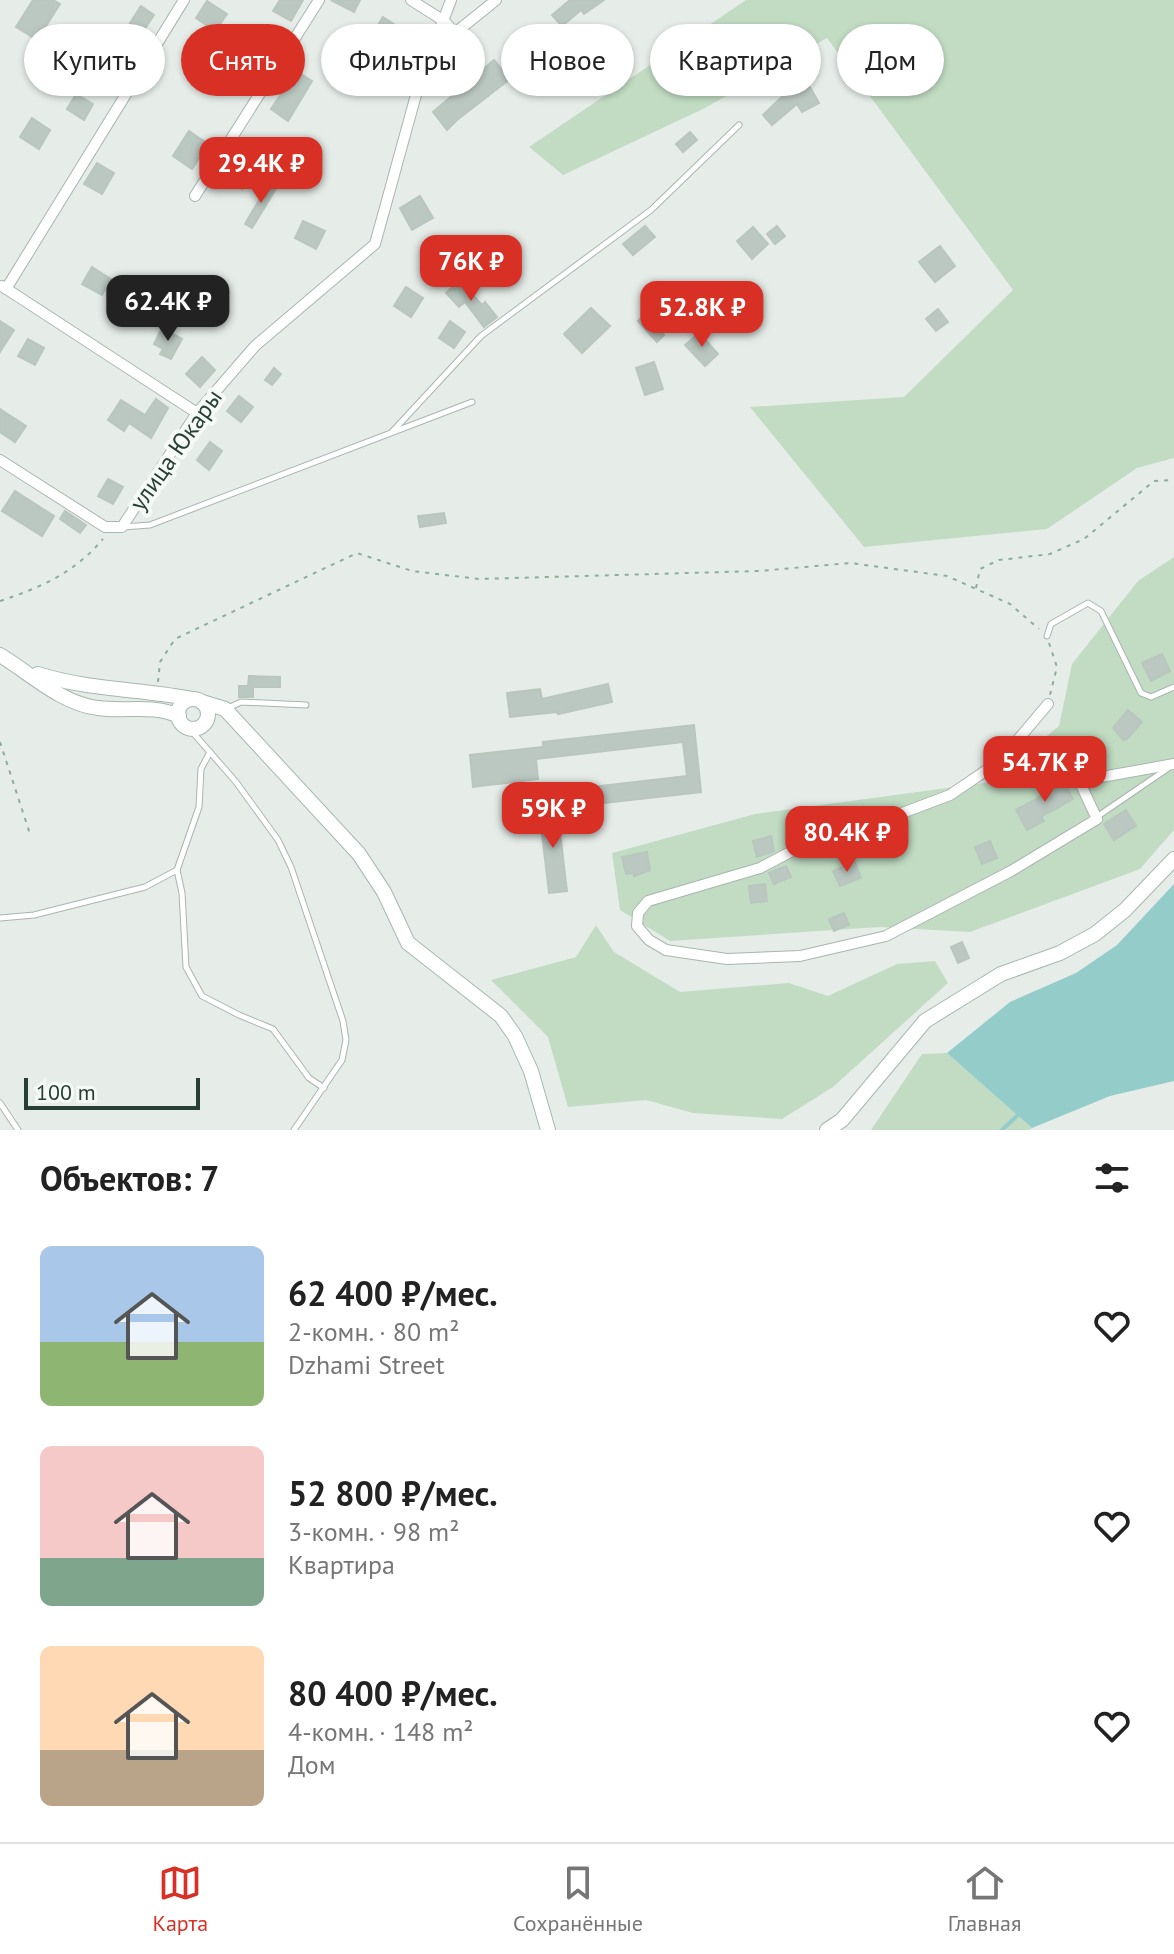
<!DOCTYPE html>
<html lang="ru">
<meta charset="utf-8">
<style>
:root{--surface:#fff;--page:#f6f6f6;--text:#222;--muted:#767676;--line:#e0e0e0;--accent:#d93025}
body{margin:0;font-family:"PT Sans",sans-serif;background:var(--page);color:var(--text);height:100vh;display:flex;flex-direction:column;font-size:30px;white-space:nowrap}
*{box-sizing:border-box;margin:0}
p{font-size:26px;color:var(--muted)}
.icon{flex:none;width:44px;height:44px;fill:none;stroke:currentColor;stroke-width:2;stroke-linecap:round;stroke-linejoin:round}
.map{position:relative;height:1130px;overflow:hidden}
.drawer{display:flex;flex-direction:column;background:var(--surface);flex:1}
.drawer>*{flex:none}
.hud{position:absolute;left:24px;top:24px;width:1126px;height:72px;display:flex;gap:16px}
.scale{position:absolute;left:24px;bottom:20px;width:176px;box-sizing:border-box;padding-left:8px;border:4px solid #263e33;border-top:0;font-size:22px;line-height:28px;white-space:nowrap;color:#263e33;-webkit-text-stroke:6px #f6faf7;paint-order:stroke}
.price{position:absolute;translate:-50% -68px;padding:0 18px;border-radius:16px;background:var(--accent);color:#fff;font-size:26px;line-height:52px;filter:drop-shadow(0 2px 4px #0008)}
.price::after{content:'';position:absolute;left:50%;top:48px;width:24px;height:18px;margin-left:-12px;background:inherit;clip-path:polygon(0 0,100% 0,50% 100%)}
.price.current{background:#222;color:#fff}
ul{padding:0;list-style:none}
li{display:flex;align-items:center;gap:24px;height:200px;padding:0 40px}
li span{display:grid;place-items:center;flex:none;width:224px;height:160px;border-radius:12px;color:#555}
li>.icon{margin-inline-start:auto}
span .icon{width:96px;height:96px;fill:#fffc;stroke-width:1}
li b{font-size:34px}
h2{display:flex;justify-content:space-between;align-items:center;height:96px;padding:0 40px;font-size:34px}
.pill{padding:0 28px;border-radius:36px;background:var(--surface);box-shadow:0 2px 6px #0004;font-size:28px;line-height:72px}
.pill.current{background:var(--accent);color:#fff}
.menu{display:flex;justify-content:space-around;align-items:center;height:112px;border-top:2px solid var(--line);background:var(--surface);font-size:22px;color:var(--muted)}
.menu a{display:grid;justify-items:center;gap:4px}
.menu .current{color:var(--accent)}
.map>svg:first-child{display:block}
.green{fill:#c1dcc3}
.water{fill:#94ccca}
.lines{fill:none;stroke-linecap:round;stroke-linejoin:round}
.stream{stroke:#94ccca;stroke-width:4}
.building{fill:#bbc8c1;stroke:#b9c6be;stroke-width:2}
.lane-casing{stroke:#a9b5af;stroke-width:7}
.street-casing{stroke:#a9b5af;stroke-width:12}
.secondary-casing{stroke:#a5b8ae;stroke-width:16}
.path{stroke:#89ae9b;stroke-width:2;stroke-dasharray:4 6;stroke-linecap:butt}
.lane{stroke:#fff;stroke-width:5}
.street{stroke:#fff;stroke-width:10}
.secondary{stroke:#fff;stroke-width:14}
.labels{text-anchor:middle;stroke-width:8;stroke-linejoin:round;paint-order:stroke}
.street-label{font-size:24px;fill:#263e33;stroke:#f6faf7}
</style>
<div class="map">
<svg width="1174" height="1130" viewBox="0 0 1174 1130">
<rect width="100%" height="100%" fill="#e6ede9"/>
<!-- green -->
<g class="green">
<polygon points="746,0 1174,0 1174,458 1137,468 1047,529 864,547 750,407 904,397 1013,290 827,38 705,108 563,175 529,147"/>
<polygon points="1174,557 1174,830 1140,869 970,932 880,927 670,941 620,910 612,853 755,814 991,782 1059,726 1072,664 1138,581"/>
<polygon points="596,925 614,952 680,992 789,983 828,996 897,964 935,961 948,983 833,1087 782,1119 693,1113 646,1100 568,1107 548,1037 491,980 576,957"/>
<polygon points="947,1053 1032,1128 1029,1130 871,1130 922,1054"/>
</g>
<!-- water -->
<polygon class="water" points="1174,884 1174,1081 1110,1096 1032,1128 947,1053 1010,1002 1076,973 1117,945"/>
<g class="lines">
<!-- stream -->
<polyline class="stream" points="1002,1130 1020,1113"/>
</g>
<!-- building -->
<g class="building">
<polygon points="33,0 53,0 60,4 37,40 16,27"/>
<polygon points="280,0 303,0 291,21 273,11"/>
<polygon points="331,0 360,0 354,12"/>
<polygon points="570,0 604,0 584,14 581,10 562,26 552,15"/>
<polygon points="207,1 227,14 215,31 196,18"/>
<polygon points="141,6 154,15 140,36 127,28"/>
<polygon points="383,17 406,32 393,52 370,38"/>
<polygon points="538,25 548,38 538,47 527,34"/>
<polygon points="114,41 129,52 117,68 102,58"/>
<polygon points="494,60 510,79 457,120 447,130 433,112"/>
<polygon points="235,61 254,73 241,91 223,79"/>
<polygon points="296,71 312,81 288,121 271,109"/>
<polygon points="806,80 819,103 802,112 797,104 772,125 763,115 789,90"/>
<polygon points="76,94 93,104 84,120 67,109"/>
<polygon points="32,118 50,130 39,149 20,137"/>
<polygon points="189,131 208,144 192,169 173,156"/>
<polygon points="690,132 697,140 683,152 676,144"/>
<polygon points="97,163 114,173 102,194 84,184"/>
<polygon points="238,163 253,173 242,189 227,179"/>
<polygon points="269,183 277,187 252,228 245,224"/>
<polygon points="420,196 433,218 412,230 400,208"/>
<polygon points="303,221 325,231 316,249 295,238"/>
<polygon points="645,226 655,237 633,255 623,244"/>
<polygon points="777,226 785,236 775,244 767,234"/>
<polygon points="753,227 768,244 752,259 737,241"/>
<polygon points="940,246 955,266 935,282 919,262"/>
<polygon points="92,267 111,279 102,295 82,284"/>
<polygon points="459,280 482,305 485,302 497,317 484,327 465,302 459,307 446,293"/>
<polygon points="406,287 423,298 411,317 394,306"/>
<polygon points="591,308 610,326 582,353 564,334"/>
<polygon points="938,309 948,322 936,331 926,319"/>
<polygon points="645,314 664,335 657,342 638,321"/>
<polygon points="0,321 14,330 0,352"/>
<polygon points="450,321 465,332 454,348 439,338"/>
<polygon points="162,328 182,339 171,359 160,354 163,349 154,344"/>
<polygon points="699,333 718,354 705,366 685,345"/>
<polygon points="28,339 44,348 35,365 18,356"/>
<polygon points="202,357 215,370 200,387 186,374"/>
<polygon points="654,362 663,389 645,395 636,368"/>
<polygon points="274,368 281,374 272,385 265,380"/>
<polygon points="239,396 253,407 241,422 227,411"/>
<polygon points="156,399 168,408 151,438 129,423 124,431 108,420 121,400 145,415"/>
<polygon points="0,409 26,426 15,442 0,432"/>
<polygon points="210,442 222,451 209,470 197,460"/>
<polygon points="108,479 123,487 113,504 98,496"/>
<polygon points="15,491 54,516 42,536 2,511"/>
<polygon points="65,511 86,525 80,533 60,519"/>
<polygon points="444,513 446,523 420,527 418,516"/>
<polygon points="1162,654 1170,671 1151,681 1142,663"/>
<polygon points="249,676 280,677 280,687 253,687 253,697 239,697 239,686 248,686"/>
<polygon points="608,684 612,702 558,714 557,712 510,717 507,693 540,689 542,699"/>
<polygon points="1128,710 1142,722 1127,739 1123,740 1113,728"/>
<polygon points="694,725 701,792 560,808 558,791 687,776 683,742 536,759 538,779 473,787 470,755 543,747 543,742"/>
<polygon points="1062,778 1073,799 1041,817 1044,821 1027,830 1016,810 1044,795 1041,790"/>
<polygon points="557,807 567,891 549,893 539,809"/>
<polygon points="1126,810 1136,826 1114,840 1104,824"/>
<polygon points="771,836 774,851 757,857 753,841"/>
<polygon points="990,841 997,858 982,864 975,847"/>
<polygon points="647,852 650,870 634,876 634,873 626,874 622,857"/>
<polygon points="855,862 861,878 840,886 833,871"/>
<polygon points="786,866 791,877 774,884 769,873"/>
<polygon points="765,884 767,901 751,903 749,886"/>
<polygon points="844,913 849,925 834,931 829,919"/>
<polygon points="962,942 969,958 958,963 951,947"/>
</g>
<g class="lines">
<!-- lane casing -->
<g class="lane-casing">
<g id="lane">
<polyline points="392,432 481,336 651,210 739,125"/>
<polyline points="123,527 150,525 472,402"/>
<polyline points="1047,636 1051,624 1088,603 1101,611 1141,693 1151,697 1174,687"/>
<polyline points="226,709 241,702 306,705"/>
<polyline points="188,727 236,782 278,840 291,867 343,1021 346,1040 342,1060 294,1130"/>
<polyline points="210,752 201,769 199,807 177,870 182,893 186,967 202,996 239,1015 273,1029 309,1078 324,1088"/>
<polyline points="1101,814 1167,769"/>
<polyline points="0,918 34,915 145,887 177,870"/>
<polyline points="0,1103 18,1130"/>
</g>
</g>
<!-- street casing -->
<g class="street-casing">
<g id="street">
<polyline points="411,0 444,21 455,33 496,0"/>
<polyline points="195,196 319,0"/>
<polyline points="2,286 197,413"/>
<polyline points="6,289 184,0"/>
<polyline points="0,460 105,527 122,527 197,413 255,346 375,244 419,84 451,0"/>
<polyline points="1048,704 1000,761 950,795 889,818 811,841 760,868 648,901 638,913 637,926 649,940 666,950 727,959 800,956 886,936 1011,871 1097,819 1082,787 1085,780 1174,764"/>
</g>
</g>
<!-- secondary casing -->
<g class="secondary-casing">
<g id="secondary">
<path d="M0,655c31,19 62,49 98,53 27,4 55,-4 81,8"/>
<path d="M38,674c50,16 104,15 155,25"/>
<circle cx="193" cy="714" r="15"/>
<polyline points="202,702 225,709 359,854 384,892 408,943 501,1016 515,1036 531,1071 548,1130"/>
<polyline points="827,1130 842,1120 925,1021 1001,974 1060,953 1095,934 1125,910 1174,859"/>
</g>
</g>
<!-- path -->
<g class="path">
<polyline points="976,588 980,569 999,560 1050,554 1084,539 1154,481 1174,480"/>
<path d="M0,601c42,-14 74,-28 103,-62"/>
<polyline points="1049,643 1057,667 1050,695"/>
<polyline points="158,682 160,662 175,639 357,553 412,571 479,579 759,571 850,563 947,576 1010,604 1039,629"/>
<polyline points="0,742 30,834"/>
</g>
<!-- lane -->
<use href="#lane" class="lane"/>
<!-- street -->
<use href="#street" class="street"/>
<!-- secondary -->
<use href="#secondary" class="secondary"/>
</g>
<g class="labels">
<!-- street labels -->
<g class="street-label">
<text transform="translate(176 450) rotate(-55)" y="8">улица Юкары</text>
</g>
</g>
</svg>
<div class="scale">100 m</div>
<b class="price" style="left:261px;top:205px">29.4K ₽</b>
<b class="price" style="left:471px;top:303px">76K ₽</b>
<b class="price current" style="left:168px;top:343px">62.4K ₽</b>
<b class="price" style="left:702px;top:349px">52.8K ₽</b>
<b class="price" style="left:1045px;top:804px">54.7K ₽</b>
<b class="price" style="left:553px;top:850px">59K ₽</b>
<b class="price" style="left:847px;top:874px">80.4K ₽</b>
<div class="hud">
<a class="pill">Купить</a>
<a class="pill current">Снять</a>
<a class="pill">Фильтры</a>
<a class="pill">Новое</a>
<a class="pill">Квартира</a>
<a class="pill">Дом</a>
</div>
</div>
<section class="drawer">
<h2>Объектов: 7<svg class="icon" aria-label="filters" viewBox="0 0 24 24"><path d="M4 7h16M4 17h16"/><circle cx="9" cy="7" r="2"/><circle cx="15" cy="17" r="2"/></svg></h2>
<ul>
<li><span style="background:linear-gradient(#a9c7e8 60%,#8fb573 0)"><svg class="icon" aria-label="home" viewBox="0 0 24 24"><path d="M3 11l9-7 9 7M6 9v11h12V9"/></svg></span><div><b>62 400 ₽/мес.</b><p>2-комн. · 80 m²</p><p>Dzhami Street</p></div><svg class="icon" aria-label="heart" viewBox="0 0 24 24"><path d="M12 20l-8-8c-3-5 5-10 8-4 3-6 11-1 8 4z"/></svg></li>
<li><span style="background:linear-gradient(#f6c9c9 70%,#7fa58c 0)"><svg class="icon" aria-label="home" viewBox="0 0 24 24"><path d="M3 11l9-7 9 7M6 9v11h12V9"/></svg></span><div><b>52 800 ₽/мес.</b><p>3-комн. · 98 m²</p><p>Квартира</p></div><svg class="icon" aria-label="heart" viewBox="0 0 24 24"><path d="M12 20l-8-8c-3-5 5-10 8-4 3-6 11-1 8 4z"/></svg></li>
<li><span style="background:linear-gradient(#ffd9b3 65%,#b9a48a 0)"><svg class="icon" aria-label="home" viewBox="0 0 24 24"><path d="M3 11l9-7 9 7M6 9v11h12V9"/></svg></span><div><b>80 400 ₽/мес.</b><p>4-комн. · 148 m²</p><p>Дом</p></div><svg class="icon" aria-label="heart" viewBox="0 0 24 24"><path d="M12 20l-8-8c-3-5 5-10 8-4 3-6 11-1 8 4z"/></svg></li>
</ul>
</section>
<nav class="menu">
<a class="current"><svg class="icon" aria-label="map" viewBox="0 0 24 24"><path d="M3 6l6-2 6 2 6-2v14l-6 2-6-2-6 2zM9 4v14M15 6v14"/></svg>Карта</a>
<a><svg class="icon" aria-label="saved" viewBox="0 0 24 24"><path d="M7 4h10v16l-5-4-5 4z"/></svg>Сохранённые</a>
<a><svg class="icon" aria-label="home" viewBox="0 0 24 24"><path d="M3 11l9-7 9 7M6 9v11h12V9"/></svg>Главная</a>
</nav>
